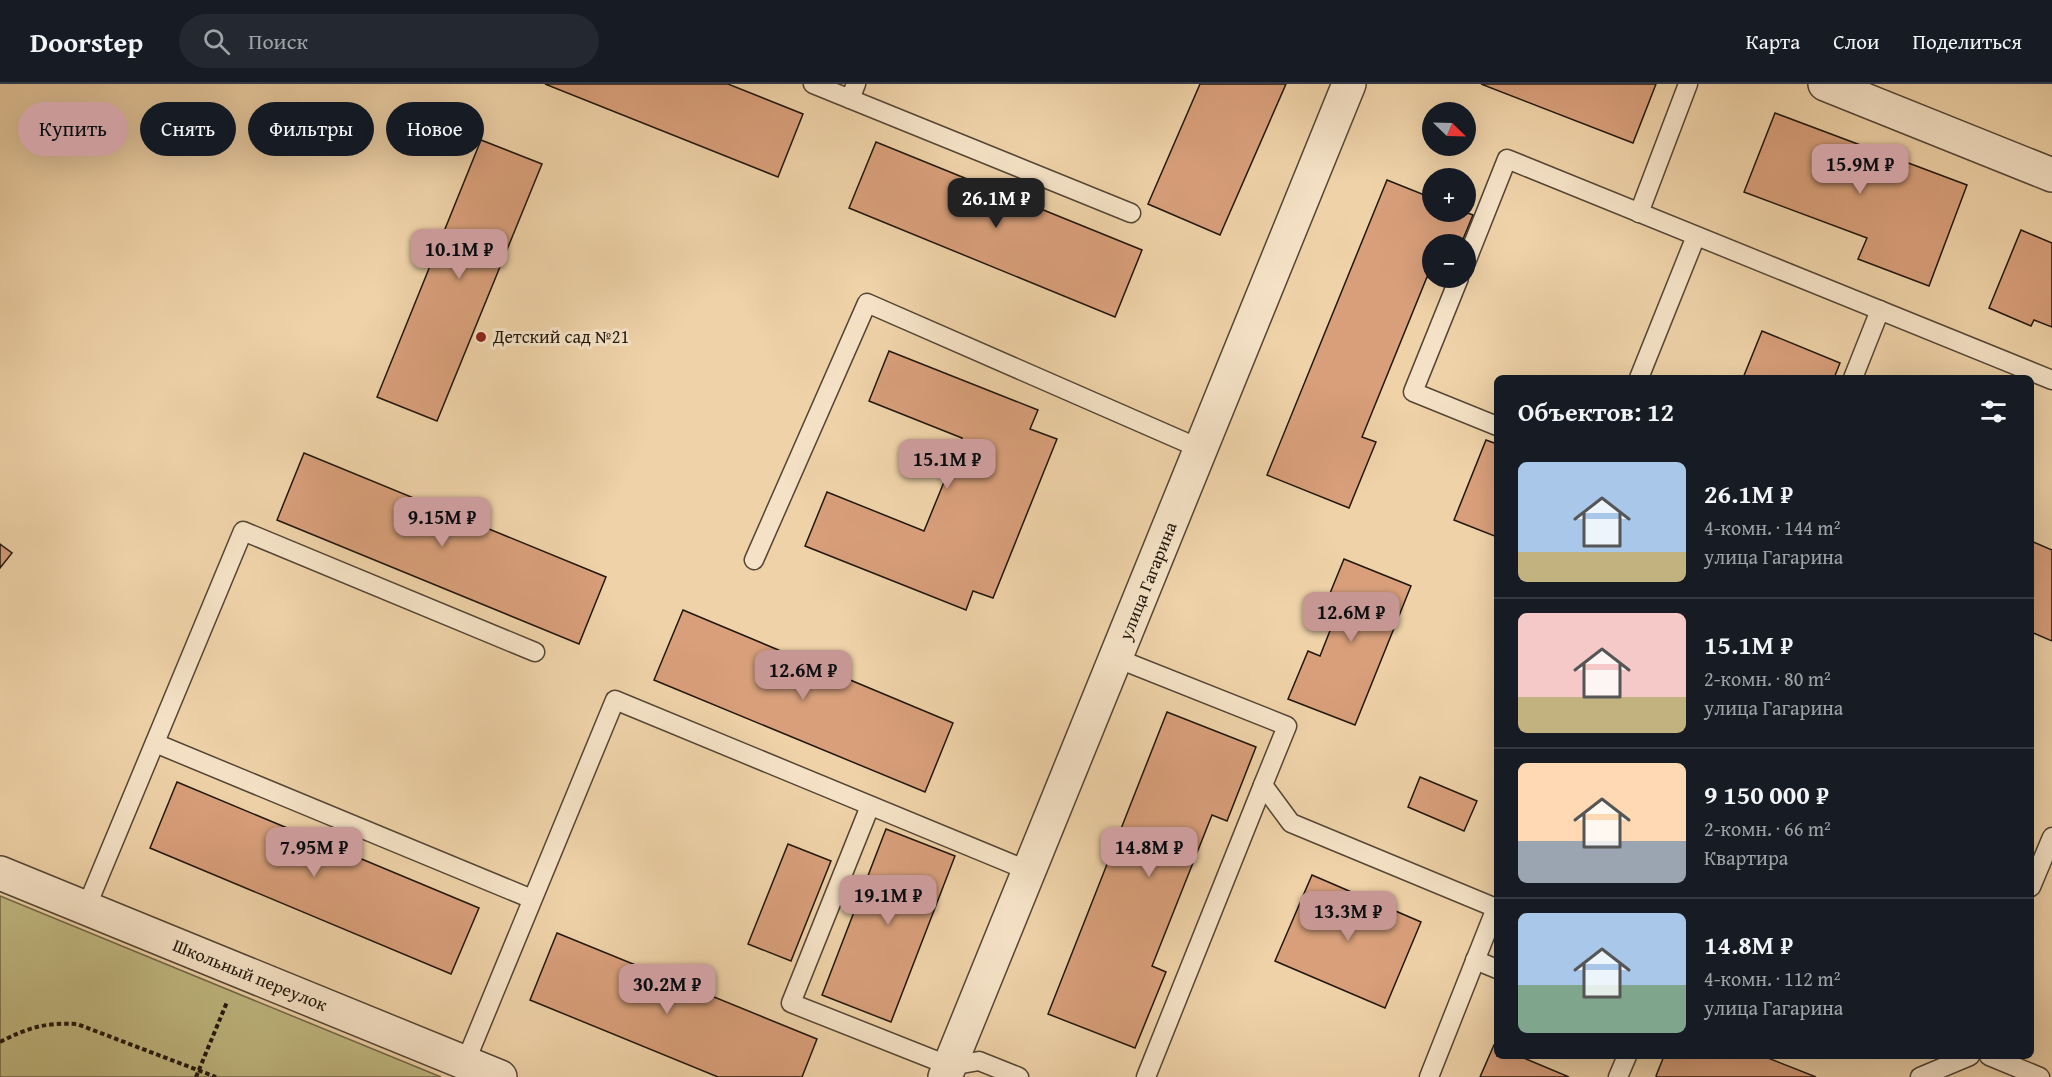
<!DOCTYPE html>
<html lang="ru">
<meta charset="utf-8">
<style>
:root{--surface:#171b24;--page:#242831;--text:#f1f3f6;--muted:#9ea1a6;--line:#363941;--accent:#c59692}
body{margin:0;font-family:"Gentium Book Plus",serif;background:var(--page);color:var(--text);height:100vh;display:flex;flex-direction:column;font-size:22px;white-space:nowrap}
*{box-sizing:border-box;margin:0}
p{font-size:20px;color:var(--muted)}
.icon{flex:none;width:33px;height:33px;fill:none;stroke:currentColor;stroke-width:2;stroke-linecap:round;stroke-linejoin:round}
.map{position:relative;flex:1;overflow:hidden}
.panel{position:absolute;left:1494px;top:291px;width:540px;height:684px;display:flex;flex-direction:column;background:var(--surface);border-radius:9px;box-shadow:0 6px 24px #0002}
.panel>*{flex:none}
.top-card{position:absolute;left:18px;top:18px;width:570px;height:54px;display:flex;gap:12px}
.needle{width:39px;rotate:113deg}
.controls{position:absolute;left:1422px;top:18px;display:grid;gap:12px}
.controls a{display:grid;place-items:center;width:54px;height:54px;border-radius:50%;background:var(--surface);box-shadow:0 6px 24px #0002;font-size:30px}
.price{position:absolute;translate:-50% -51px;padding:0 14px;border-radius:12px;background:var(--accent);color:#111;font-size:20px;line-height:39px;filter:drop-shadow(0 2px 3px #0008)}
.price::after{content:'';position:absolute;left:50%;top:36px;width:18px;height:14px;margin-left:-9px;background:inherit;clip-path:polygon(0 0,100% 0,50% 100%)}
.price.selected{background:#222;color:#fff}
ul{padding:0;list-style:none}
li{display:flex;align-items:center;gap:18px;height:150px;padding:0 24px}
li+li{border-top:2px solid var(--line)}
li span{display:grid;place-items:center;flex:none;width:168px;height:120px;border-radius:9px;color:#555}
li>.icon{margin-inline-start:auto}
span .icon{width:72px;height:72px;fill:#fffc;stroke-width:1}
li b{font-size:26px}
h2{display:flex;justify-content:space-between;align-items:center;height:72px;padding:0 24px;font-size:26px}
.chip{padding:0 21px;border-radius:27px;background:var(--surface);box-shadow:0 6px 24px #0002;font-size:21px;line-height:54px}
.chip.selected{background:var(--accent);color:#111}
header{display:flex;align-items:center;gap:36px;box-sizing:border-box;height:84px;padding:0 30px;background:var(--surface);border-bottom:2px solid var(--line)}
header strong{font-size:28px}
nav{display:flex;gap:33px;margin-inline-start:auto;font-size:21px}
.search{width:420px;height:54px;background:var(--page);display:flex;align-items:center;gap:15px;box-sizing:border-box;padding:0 21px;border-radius:33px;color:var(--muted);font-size:22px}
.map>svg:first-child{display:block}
.green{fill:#c1b982;stroke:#716848;stroke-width:1.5}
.building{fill:#d89f7a;stroke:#21170d;stroke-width:1.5}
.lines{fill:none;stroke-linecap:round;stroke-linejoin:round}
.lane-casing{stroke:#544634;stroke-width:21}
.street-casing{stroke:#544634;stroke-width:36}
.path{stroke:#21170d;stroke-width:4;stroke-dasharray:4.5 3;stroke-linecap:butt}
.lane{stroke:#f5e2c6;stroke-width:18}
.street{stroke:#f5e2c6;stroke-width:33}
.poi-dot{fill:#8f2418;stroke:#f5e2c6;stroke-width:2}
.labels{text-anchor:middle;stroke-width:6;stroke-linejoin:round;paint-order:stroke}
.poi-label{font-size:18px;fill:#21170d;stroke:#f5e2c6;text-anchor:start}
.street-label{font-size:18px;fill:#21170d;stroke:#f5e2c6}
</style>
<header>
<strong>Doorstep</strong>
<div class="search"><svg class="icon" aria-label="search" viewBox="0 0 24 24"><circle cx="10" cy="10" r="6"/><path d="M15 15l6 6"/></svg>Поиск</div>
<nav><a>Карта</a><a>Слои</a><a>Поделиться</a></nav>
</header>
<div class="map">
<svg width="2052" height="993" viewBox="0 0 2052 993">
<rect width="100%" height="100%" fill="#efd2a8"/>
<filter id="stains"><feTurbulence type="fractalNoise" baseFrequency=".00333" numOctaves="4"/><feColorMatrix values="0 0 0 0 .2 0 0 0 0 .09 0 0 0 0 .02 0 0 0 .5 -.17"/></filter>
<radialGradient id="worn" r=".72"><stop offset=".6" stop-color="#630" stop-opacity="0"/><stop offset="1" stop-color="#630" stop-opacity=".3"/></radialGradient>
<!-- green -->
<polygon class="green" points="0,812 441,993 0,993"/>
<!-- building -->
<g class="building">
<polygon points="545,0 728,0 803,30 778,93"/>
<polygon points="1200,0 1286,0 1220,151 1148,120"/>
<polygon points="1481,0 1656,0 1633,59"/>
<polygon points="1775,29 1967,101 1929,202 1858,175 1867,154 1744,108"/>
<polygon points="481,56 542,80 437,337 377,313"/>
<polygon points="876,58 1142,166 1115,233 849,124"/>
<polygon points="1387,96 1432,114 1432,128 1465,128 1473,131 1461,160 1432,160 1432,194 1448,194 1445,200 1427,193 1362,353 1376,358 1349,424 1267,391"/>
<polygon points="2021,146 2052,159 2052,243 2034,236 2031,242 1989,224"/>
<polygon points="1762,247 1840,279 1834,294 1743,294"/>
<polygon points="889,267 1038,326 1030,345 1057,355 993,514 973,507 966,526 805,462 827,408 924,447 962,354 869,317"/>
<polygon points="1486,356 1497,360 1497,453 1454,436"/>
<polygon points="304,369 606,493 579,560 277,436"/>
<polygon points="2031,457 2052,466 2052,557 2031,548"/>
<polygon points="0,460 12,469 0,484"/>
<polygon points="1344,475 1411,502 1355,641 1288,615 1308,567 1320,572 1337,529 1324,524"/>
<polygon points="683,526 953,639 925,708 654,596"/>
<polygon points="1167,628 1256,663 1227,737 1212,731 1152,882 1166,888 1135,964 1048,930"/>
<polygon points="1420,693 1477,717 1464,747 1408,723"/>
<polygon points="177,698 479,824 451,890 150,764"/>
<polygon points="886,745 955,772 891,938 822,911"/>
<polygon points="788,760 831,777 791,877 748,860"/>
<polygon points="1312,791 1421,838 1385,924 1275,877"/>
<polygon points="557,849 817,955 802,993 718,993 530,916"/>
<polygon points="1494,961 1497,962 1497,972 1519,972 1569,993 1480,993"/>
<polygon points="1664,972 1763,972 1816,993 1658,993 1656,992"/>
</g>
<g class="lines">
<!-- lane casing -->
<g class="lane-casing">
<g id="lane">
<polyline points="813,0 850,15 856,0"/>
<polyline points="850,15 1131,129"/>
<polyline points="1639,129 1688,0"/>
<polyline points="1466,178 1507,75 2052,296"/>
<polyline points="1459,194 1413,308 1497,342"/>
<polyline points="1639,294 1696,152"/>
<polyline points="1853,294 1880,226"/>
<polyline points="754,476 867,219 1201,365"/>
<polyline points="1116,574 1287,642 1263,701 1291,739 1496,824 1429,993"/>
<polyline points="155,659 532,815"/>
<polyline points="870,722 791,919 950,982 979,977 1019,993"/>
<polyline points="2031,803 2052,753"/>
<polyline points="86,824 243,447 535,568"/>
<polyline points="1475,876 1497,885"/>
<polyline points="1989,972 2040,993"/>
<polyline points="465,979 615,616 1029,787"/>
<polyline points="1146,993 1263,701"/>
<polyline points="1618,993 1627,972"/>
<polyline points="1920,993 1970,972"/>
</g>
</g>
<!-- street casing -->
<g class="street-casing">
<g id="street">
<polyline points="1825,0 2052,91"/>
<polyline points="0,789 500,993"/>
<polyline points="945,993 1349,0"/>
</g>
</g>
<!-- path -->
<g class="path">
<path d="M0,958c27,-14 46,-20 77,-18l139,53"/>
<polyline points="196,993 227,918"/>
</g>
<!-- lane -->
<use href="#lane" class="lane"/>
<!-- street -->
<use href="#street" class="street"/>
</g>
<!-- markers -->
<circle class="poi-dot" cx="481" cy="253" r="6"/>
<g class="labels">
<!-- poi labels -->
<g class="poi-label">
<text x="493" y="259">Детский cад №21</text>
</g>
<!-- street labels -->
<g class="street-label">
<text transform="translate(1148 497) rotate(-68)" y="6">улица Гагарина</text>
<text transform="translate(250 891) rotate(22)" y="6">Школьный переулок</text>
</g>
</g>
<rect width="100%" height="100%" filter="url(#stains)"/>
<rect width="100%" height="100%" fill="url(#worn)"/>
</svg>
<div class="controls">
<a><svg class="needle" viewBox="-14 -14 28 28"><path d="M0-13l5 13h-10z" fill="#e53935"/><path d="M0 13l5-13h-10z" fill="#9ea1a6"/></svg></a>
<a>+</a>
<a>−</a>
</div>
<b class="price" style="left:1860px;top:111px">15.9M ₽</b>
<b class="price selected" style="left:996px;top:145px">26.1M ₽</b>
<b class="price" style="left:459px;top:196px">10.1M ₽</b>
<b class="price" style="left:947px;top:406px">15.1M ₽</b>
<b class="price" style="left:442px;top:464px">9.15M ₽</b>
<b class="price" style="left:1351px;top:559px">12.6M ₽</b>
<b class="price" style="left:803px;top:617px">12.6M ₽</b>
<b class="price" style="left:314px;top:794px">7.95M ₽</b>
<b class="price" style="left:1149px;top:794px">14.8M ₽</b>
<b class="price" style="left:888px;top:842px">19.1M ₽</b>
<b class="price" style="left:1348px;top:858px">13.3M ₽</b>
<b class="price" style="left:667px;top:931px">30.2M ₽</b>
<div class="top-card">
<a class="chip selected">Купить</a>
<a class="chip">Снять</a>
<a class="chip">Фильтры</a>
<a class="chip">Новое</a>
</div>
<section class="panel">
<h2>Объектов: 12<svg class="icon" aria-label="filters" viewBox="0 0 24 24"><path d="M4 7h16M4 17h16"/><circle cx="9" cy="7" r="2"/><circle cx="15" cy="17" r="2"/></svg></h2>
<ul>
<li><span style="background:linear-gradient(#a9c7e8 75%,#c2b280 0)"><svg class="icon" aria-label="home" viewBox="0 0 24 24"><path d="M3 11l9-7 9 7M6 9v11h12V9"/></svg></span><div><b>26.1M ₽</b><p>4-комн. · 144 m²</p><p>улица Гагарина</p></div></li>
<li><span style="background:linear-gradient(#f6c9c9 70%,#c2b280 0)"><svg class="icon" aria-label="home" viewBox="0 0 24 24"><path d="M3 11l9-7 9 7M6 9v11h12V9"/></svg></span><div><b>15.1M ₽</b><p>2-комн. · 80 m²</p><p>улица Гагарина</p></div></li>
<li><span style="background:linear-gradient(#ffd9b3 65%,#9aa5b1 0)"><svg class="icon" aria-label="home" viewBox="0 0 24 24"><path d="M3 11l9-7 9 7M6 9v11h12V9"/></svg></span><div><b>9 150 000 ₽</b><p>2-комн. · 66 m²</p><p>Квартира</p></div></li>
<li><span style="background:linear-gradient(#a9c7e8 60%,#7fa58c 0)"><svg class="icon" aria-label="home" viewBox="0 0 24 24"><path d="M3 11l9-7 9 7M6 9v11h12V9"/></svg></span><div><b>14.8M ₽</b><p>4-комн. · 112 m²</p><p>улица Гагарина</p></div></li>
</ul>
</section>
</div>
